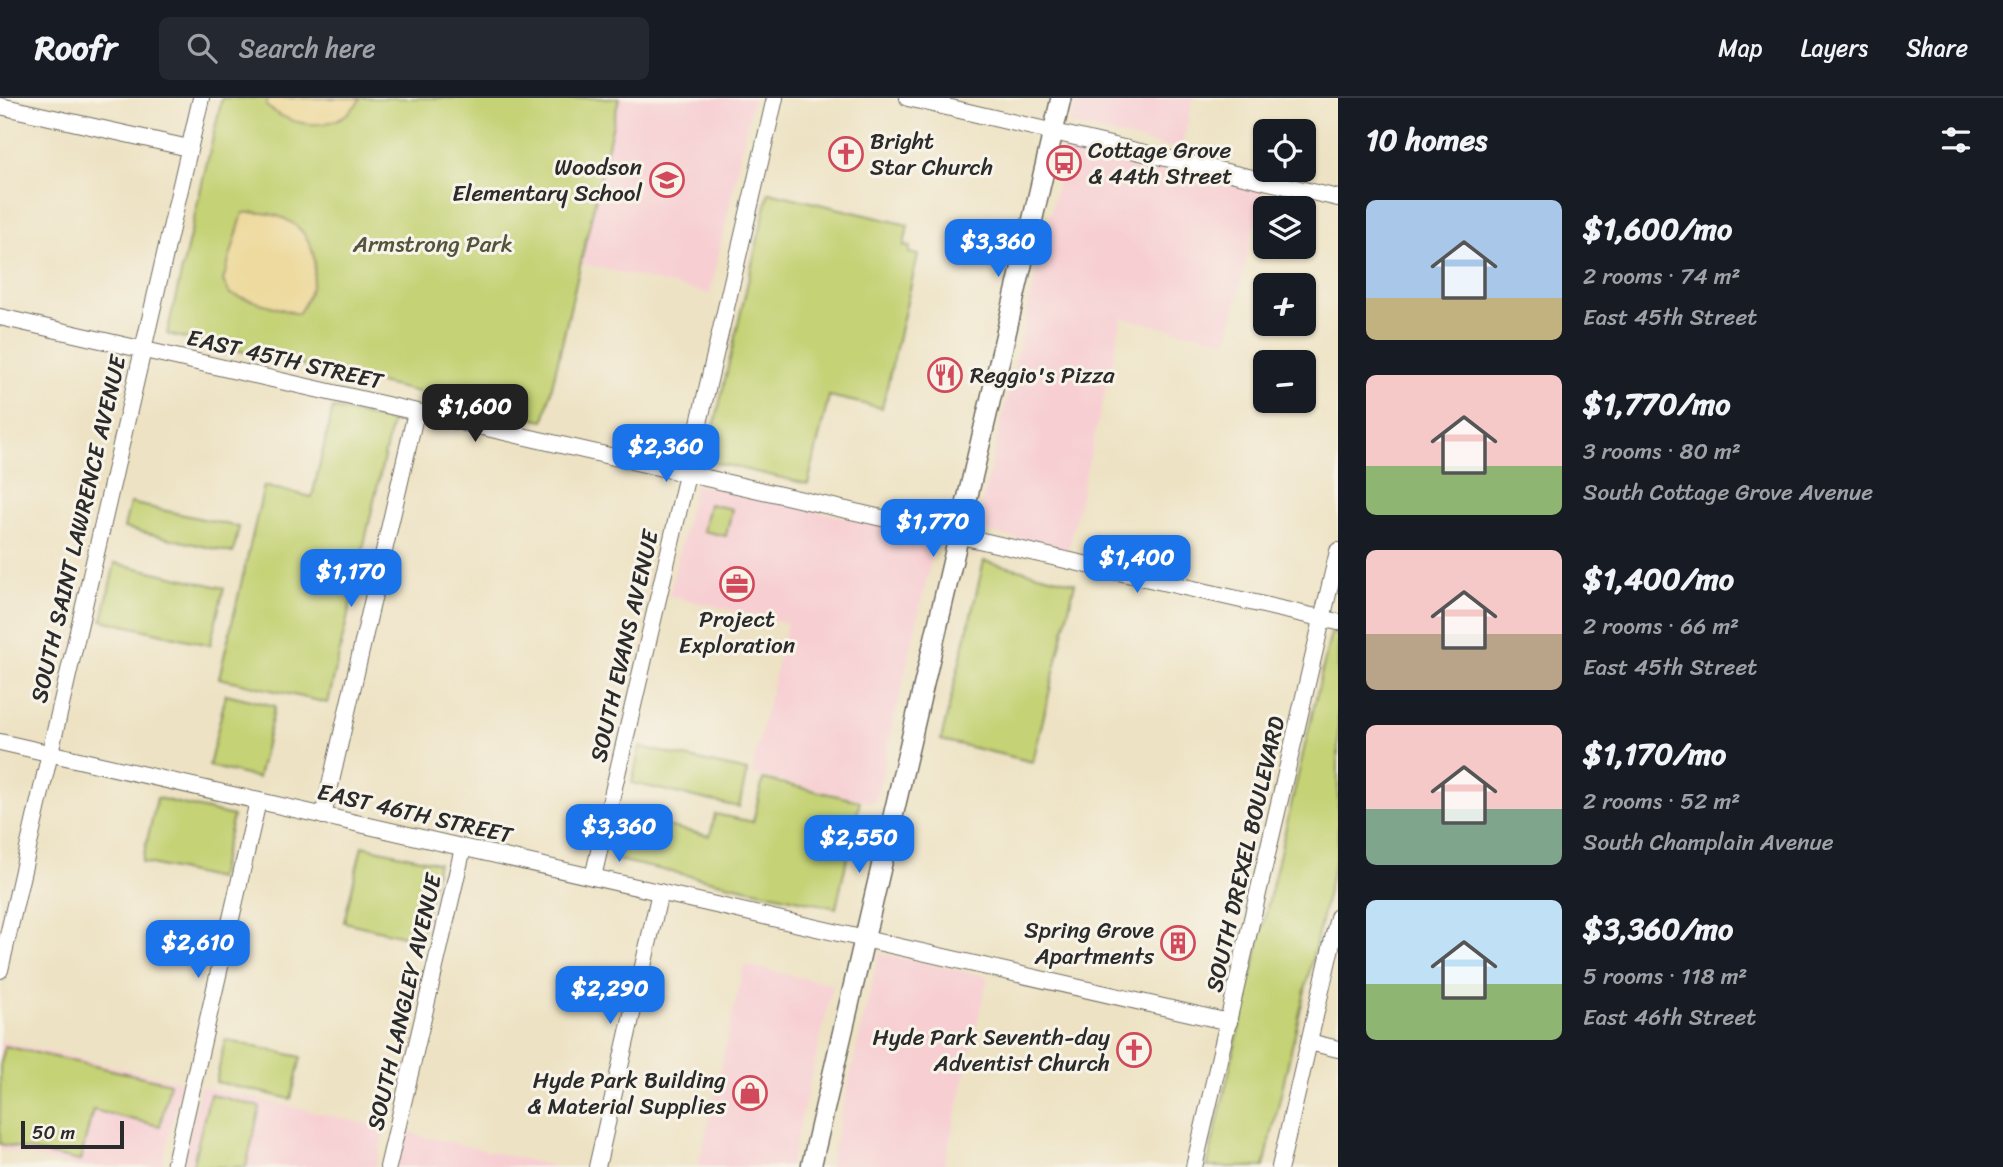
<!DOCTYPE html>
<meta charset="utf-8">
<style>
:root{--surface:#171b24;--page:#242831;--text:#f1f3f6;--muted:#9ea1a6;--line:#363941;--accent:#1a73e8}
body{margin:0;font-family:Sriracha,sans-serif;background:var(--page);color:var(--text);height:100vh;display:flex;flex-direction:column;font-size:26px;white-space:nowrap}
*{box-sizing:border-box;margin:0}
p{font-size:23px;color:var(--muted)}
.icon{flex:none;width:38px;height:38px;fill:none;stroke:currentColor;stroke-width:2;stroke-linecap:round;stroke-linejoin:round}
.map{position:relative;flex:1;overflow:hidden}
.drawer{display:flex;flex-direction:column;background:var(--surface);width:665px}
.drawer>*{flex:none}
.controls{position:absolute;left:1253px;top:21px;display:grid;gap:14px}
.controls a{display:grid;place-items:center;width:63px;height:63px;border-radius:10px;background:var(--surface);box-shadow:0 2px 5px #0004;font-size:35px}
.scale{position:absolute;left:21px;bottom:18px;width:103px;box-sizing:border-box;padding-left:7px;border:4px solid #2b2b2b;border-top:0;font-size:19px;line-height:24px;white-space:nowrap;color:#2b2b2b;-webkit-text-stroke:5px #f7f3e8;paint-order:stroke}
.price{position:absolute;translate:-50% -60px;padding:0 16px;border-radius:14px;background:var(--accent);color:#fff;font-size:23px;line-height:46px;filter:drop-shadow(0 2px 4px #0008)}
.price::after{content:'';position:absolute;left:50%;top:42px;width:21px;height:16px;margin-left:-10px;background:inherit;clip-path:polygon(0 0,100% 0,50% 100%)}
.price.current{background:#222;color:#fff}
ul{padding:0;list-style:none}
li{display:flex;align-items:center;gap:21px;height:175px;padding:0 28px}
li span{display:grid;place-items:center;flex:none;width:196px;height:140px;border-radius:10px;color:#555}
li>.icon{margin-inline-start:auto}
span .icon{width:84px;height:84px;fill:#fffc;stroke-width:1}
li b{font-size:30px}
h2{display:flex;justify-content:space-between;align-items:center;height:84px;padding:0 28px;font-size:30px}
header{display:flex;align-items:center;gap:42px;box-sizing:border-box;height:98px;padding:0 35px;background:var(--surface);border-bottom:2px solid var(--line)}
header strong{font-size:33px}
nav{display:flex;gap:38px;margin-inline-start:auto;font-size:24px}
.search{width:490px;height:63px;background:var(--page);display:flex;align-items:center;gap:18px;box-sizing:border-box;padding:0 24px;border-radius:10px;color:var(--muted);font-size:26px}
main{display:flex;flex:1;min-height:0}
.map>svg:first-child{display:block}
.built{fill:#f7cfd3}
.green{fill:#c5d274;stroke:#787e50;stroke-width:2}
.sand{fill:#eeda9e;stroke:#8c8264;stroke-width:2}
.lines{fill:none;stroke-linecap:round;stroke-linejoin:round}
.minor-casing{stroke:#6f6b60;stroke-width:18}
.major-casing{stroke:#6f6b60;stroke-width:22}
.minor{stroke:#fff;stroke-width:16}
.major{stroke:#fff;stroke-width:19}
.labels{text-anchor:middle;stroke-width:6;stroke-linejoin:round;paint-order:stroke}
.poi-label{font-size:23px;fill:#2b2b2b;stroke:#f7f3e8;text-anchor:end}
.park-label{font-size:23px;fill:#52553d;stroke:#f7f3e8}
.street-label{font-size:23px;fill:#2b2b2b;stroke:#f7f3e8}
</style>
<header>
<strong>Roofr</strong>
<div class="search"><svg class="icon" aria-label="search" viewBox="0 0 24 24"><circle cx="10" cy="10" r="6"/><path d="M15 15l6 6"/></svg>Search here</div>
<nav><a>Map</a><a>Layers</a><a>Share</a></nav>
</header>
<main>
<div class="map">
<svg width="1338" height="1069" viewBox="0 0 1338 1069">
<rect width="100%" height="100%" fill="#f7f3e8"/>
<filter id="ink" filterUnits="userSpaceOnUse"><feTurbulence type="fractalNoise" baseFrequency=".0143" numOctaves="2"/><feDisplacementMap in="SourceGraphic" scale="14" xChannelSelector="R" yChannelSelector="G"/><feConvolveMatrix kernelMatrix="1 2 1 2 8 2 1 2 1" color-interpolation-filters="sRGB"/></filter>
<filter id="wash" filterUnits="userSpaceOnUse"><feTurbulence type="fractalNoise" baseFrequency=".00686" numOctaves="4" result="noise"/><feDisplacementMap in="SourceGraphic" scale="28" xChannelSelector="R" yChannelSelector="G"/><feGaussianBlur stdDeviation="1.57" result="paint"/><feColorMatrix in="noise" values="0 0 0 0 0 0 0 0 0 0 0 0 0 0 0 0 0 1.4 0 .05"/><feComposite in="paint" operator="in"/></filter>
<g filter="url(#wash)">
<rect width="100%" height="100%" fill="#ede2c3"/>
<!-- built -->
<g class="built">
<polygon points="619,0 753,0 710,196 580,165"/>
<polygon points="1076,0 1193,0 1181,52 1070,26"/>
<polygon points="1067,45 1263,91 1227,243 1122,220 1068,453 976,431"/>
<polygon points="695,386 936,440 875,705 751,676 787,525 669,498"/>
<polygon points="879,855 988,879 944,1067 949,1069 829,1069"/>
<polygon points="744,867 833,887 790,1069 698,1069"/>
<polygon points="0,943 182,984 161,1069 75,1069 0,1051"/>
<polygon points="200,988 385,1030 376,1069 183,1069"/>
<polygon points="405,1034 493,1054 558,1069 397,1069"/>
</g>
<!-- green -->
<g class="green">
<polygon points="222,0 619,0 544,323 167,236"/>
<polygon points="769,94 908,127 904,148 910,149 909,155 918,157 882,310 829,298 808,386 708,363 707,359"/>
<polygon points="333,310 392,324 328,605 219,580 264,388 312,399"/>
<polygon points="130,405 239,429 233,455 124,430"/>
<polygon points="709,406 732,411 726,438 703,433"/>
<polygon points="984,463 1075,485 1033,664 941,642"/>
<polygon points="115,465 224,490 210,547 102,522"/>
<polygon points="1331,535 1338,537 1338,750 1264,1069 1207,1069"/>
<polygon points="226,596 275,608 258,680 209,668"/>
<polygon points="640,649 747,673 739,709 632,685"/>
<polygon points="763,681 860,703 836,810 613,761 623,718 710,738 715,716 753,724"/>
<polygon points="157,700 233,718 218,781 142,764"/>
<polygon points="362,748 438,765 420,842 344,824"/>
<polygon points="225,942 301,959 291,1001 216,984"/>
<polygon points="5,948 170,985 160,1028 93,1012 80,1063 0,1046 0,968"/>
<polygon points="210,996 260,1009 246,1069 192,1069"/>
</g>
<!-- sand -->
<g class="sand">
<path d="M268,0h93c-23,36 -65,31 -95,8z"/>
<path d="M243,115c66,-7 91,50 55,101l-68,-20 -7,-13z"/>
</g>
</g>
<g filter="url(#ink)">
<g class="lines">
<!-- minor casing -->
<g class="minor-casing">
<g id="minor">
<polyline points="908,0 1338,100"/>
<polyline points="0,8 189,50"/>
<polyline points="0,219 1338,524"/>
<polyline points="0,644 1229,924"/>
<polyline points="323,718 416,314"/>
<polyline points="593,779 775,0"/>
<polyline points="0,872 201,0"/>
<polyline points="1309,944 1338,951"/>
<polyline points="174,1069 258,703"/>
<polyline points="388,1069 463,750"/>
<polyline points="597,1069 660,794"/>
<polyline points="1194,1069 1338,453"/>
<polyline points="1280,1069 1338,819"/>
</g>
</g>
<!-- major casing -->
<g class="major-casing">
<polyline id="major" points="811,1069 1061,0"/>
</g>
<!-- minor -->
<use href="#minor" class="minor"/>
<!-- major -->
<use href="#major" class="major"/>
</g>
</g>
<!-- icons -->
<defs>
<g id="church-ring" transform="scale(1.75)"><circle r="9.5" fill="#f7f3e8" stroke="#d1495b" stroke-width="1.5"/><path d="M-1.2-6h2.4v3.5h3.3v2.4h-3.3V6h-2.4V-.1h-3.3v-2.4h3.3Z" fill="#d1495b"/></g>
<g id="bus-ring" transform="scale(1.75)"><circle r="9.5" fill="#f7f3e8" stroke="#d1495b" stroke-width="1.5"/><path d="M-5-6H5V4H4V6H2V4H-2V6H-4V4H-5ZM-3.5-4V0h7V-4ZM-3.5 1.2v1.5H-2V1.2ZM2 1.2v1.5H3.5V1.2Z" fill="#d1495b"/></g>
<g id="school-ring" transform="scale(1.75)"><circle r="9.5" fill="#f7f3e8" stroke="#d1495b" stroke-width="1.5"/><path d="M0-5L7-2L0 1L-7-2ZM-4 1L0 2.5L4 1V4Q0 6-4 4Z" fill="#d1495b"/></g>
<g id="restaurant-ring" transform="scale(1.75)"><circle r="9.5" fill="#f7f3e8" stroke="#d1495b" stroke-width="1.5"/><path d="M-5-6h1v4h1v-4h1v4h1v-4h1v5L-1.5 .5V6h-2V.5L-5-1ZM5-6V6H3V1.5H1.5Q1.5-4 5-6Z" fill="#d1495b"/></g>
<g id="office-ring" transform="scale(1.75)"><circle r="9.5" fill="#f7f3e8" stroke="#d1495b" stroke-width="1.5"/><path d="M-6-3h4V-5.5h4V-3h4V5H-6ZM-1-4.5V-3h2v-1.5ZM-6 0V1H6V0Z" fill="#d1495b"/></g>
<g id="building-ring" transform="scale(1.75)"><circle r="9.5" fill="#f7f3e8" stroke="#d1495b" stroke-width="1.5"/><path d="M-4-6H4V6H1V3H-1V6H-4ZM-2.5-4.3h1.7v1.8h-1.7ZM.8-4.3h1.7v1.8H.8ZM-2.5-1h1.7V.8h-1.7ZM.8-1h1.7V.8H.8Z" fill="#d1495b"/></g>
<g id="shop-ring" transform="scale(1.75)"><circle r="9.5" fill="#f7f3e8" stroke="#d1495b" stroke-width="1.5"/><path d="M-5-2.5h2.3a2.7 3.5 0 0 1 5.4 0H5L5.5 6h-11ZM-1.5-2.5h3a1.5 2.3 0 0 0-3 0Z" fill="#d1495b"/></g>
</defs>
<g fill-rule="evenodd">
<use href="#church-ring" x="846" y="56"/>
<use href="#bus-ring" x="1064" y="65"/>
<use href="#school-ring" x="667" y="82"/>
<use href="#restaurant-ring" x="945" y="277"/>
<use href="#office-ring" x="737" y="486"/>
<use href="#building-ring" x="1178" y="845"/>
<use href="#church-ring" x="1134" y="952"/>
<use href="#shop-ring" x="750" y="995"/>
</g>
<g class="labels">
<!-- poi labels -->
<g class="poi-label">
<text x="870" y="51" text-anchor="start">Bright<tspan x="870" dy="26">Star Church</tspan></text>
<text x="1088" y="60" text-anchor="start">Cottage Grove<tspan x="1088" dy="26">&amp; 44th Street</tspan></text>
<text x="642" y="77">Woodson<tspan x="642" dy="26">Elementary School</tspan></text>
<text x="970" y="285" text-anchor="start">Reggio's Pizza</text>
<text x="737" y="529" text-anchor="middle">Project<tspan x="737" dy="26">Exploration</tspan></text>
<text x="1154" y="840">Spring Grove<tspan x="1154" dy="26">Apartments</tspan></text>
<text x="1110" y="947">Hyde Park Seventh-day<tspan x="1110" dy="26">Adventist Church</tspan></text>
<text x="726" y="990">Hyde Park Building<tspan x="726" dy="26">&amp; Material Supplies</tspan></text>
</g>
<!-- park labels -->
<g class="park-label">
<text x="433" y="154">Armstrong Park</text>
</g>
<!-- street labels -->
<g class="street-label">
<text transform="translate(285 261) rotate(13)" y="8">EAST 45TH STREET</text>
<text transform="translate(78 431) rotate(-77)" y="8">SOUTH SAINT LAWRENCE AVENUE</text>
<text transform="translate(624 548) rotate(-77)" y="8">SOUTH EVANS AVENUE</text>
<text transform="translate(415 715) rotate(13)" y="8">EAST 46TH STREET</text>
<text transform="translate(1245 756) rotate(-77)" y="8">SOUTH DREXEL BOULEVARD</text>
<text transform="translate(404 904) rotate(-77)" y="8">SOUTH LANGLEY AVENUE</text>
</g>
</g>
</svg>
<div class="controls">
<a><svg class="icon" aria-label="locate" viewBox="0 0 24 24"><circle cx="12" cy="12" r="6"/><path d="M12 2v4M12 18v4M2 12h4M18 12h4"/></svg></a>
<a><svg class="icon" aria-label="layers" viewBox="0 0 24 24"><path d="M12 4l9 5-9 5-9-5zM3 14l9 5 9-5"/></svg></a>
<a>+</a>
<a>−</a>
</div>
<div class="scale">50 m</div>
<b class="price" style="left:998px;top:181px">$3,360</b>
<b class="price current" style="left:475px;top:346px">$1,600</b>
<b class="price" style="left:666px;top:386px">$2,360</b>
<b class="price" style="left:933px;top:461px">$1,770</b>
<b class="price" style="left:1137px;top:497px">$1,400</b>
<b class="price" style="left:351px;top:511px">$1,170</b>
<b class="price" style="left:619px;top:766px">$3,360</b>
<b class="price" style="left:859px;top:777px">$2,550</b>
<b class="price" style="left:198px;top:882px">$2,610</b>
<b class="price" style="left:610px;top:928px">$2,290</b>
</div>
<section class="drawer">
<h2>10 homes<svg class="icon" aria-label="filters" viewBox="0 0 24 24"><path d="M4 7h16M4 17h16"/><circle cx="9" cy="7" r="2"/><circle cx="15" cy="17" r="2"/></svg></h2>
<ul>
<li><span style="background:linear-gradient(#a9c7e8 70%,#c2b280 0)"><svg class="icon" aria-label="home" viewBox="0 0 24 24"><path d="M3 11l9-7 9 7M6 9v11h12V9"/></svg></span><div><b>$1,600/mo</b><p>2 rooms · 74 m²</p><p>East 45th Street</p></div></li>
<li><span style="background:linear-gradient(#f6c9c9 65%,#8fb573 0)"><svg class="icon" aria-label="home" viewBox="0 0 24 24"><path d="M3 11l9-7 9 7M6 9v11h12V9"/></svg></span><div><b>$1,770/mo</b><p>3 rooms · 80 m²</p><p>South Cottage Grove Avenue</p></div></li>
<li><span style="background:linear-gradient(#f6c9c9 60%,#b9a48a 0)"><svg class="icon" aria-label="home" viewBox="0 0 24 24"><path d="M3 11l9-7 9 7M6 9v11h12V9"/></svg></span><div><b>$1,400/mo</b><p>2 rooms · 66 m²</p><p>East 45th Street</p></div></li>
<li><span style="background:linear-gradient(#f6c9c9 60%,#7fa58c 0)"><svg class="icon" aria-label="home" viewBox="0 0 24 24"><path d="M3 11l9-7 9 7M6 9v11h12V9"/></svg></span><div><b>$1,170/mo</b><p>2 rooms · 52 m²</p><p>South Champlain Avenue</p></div></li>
<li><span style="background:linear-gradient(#bfe0f5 60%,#8fb573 0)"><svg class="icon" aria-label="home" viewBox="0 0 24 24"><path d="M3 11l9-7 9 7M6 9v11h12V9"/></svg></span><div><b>$3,360/mo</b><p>5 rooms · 118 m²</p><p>East 46th Street</p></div></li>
</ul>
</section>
</main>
